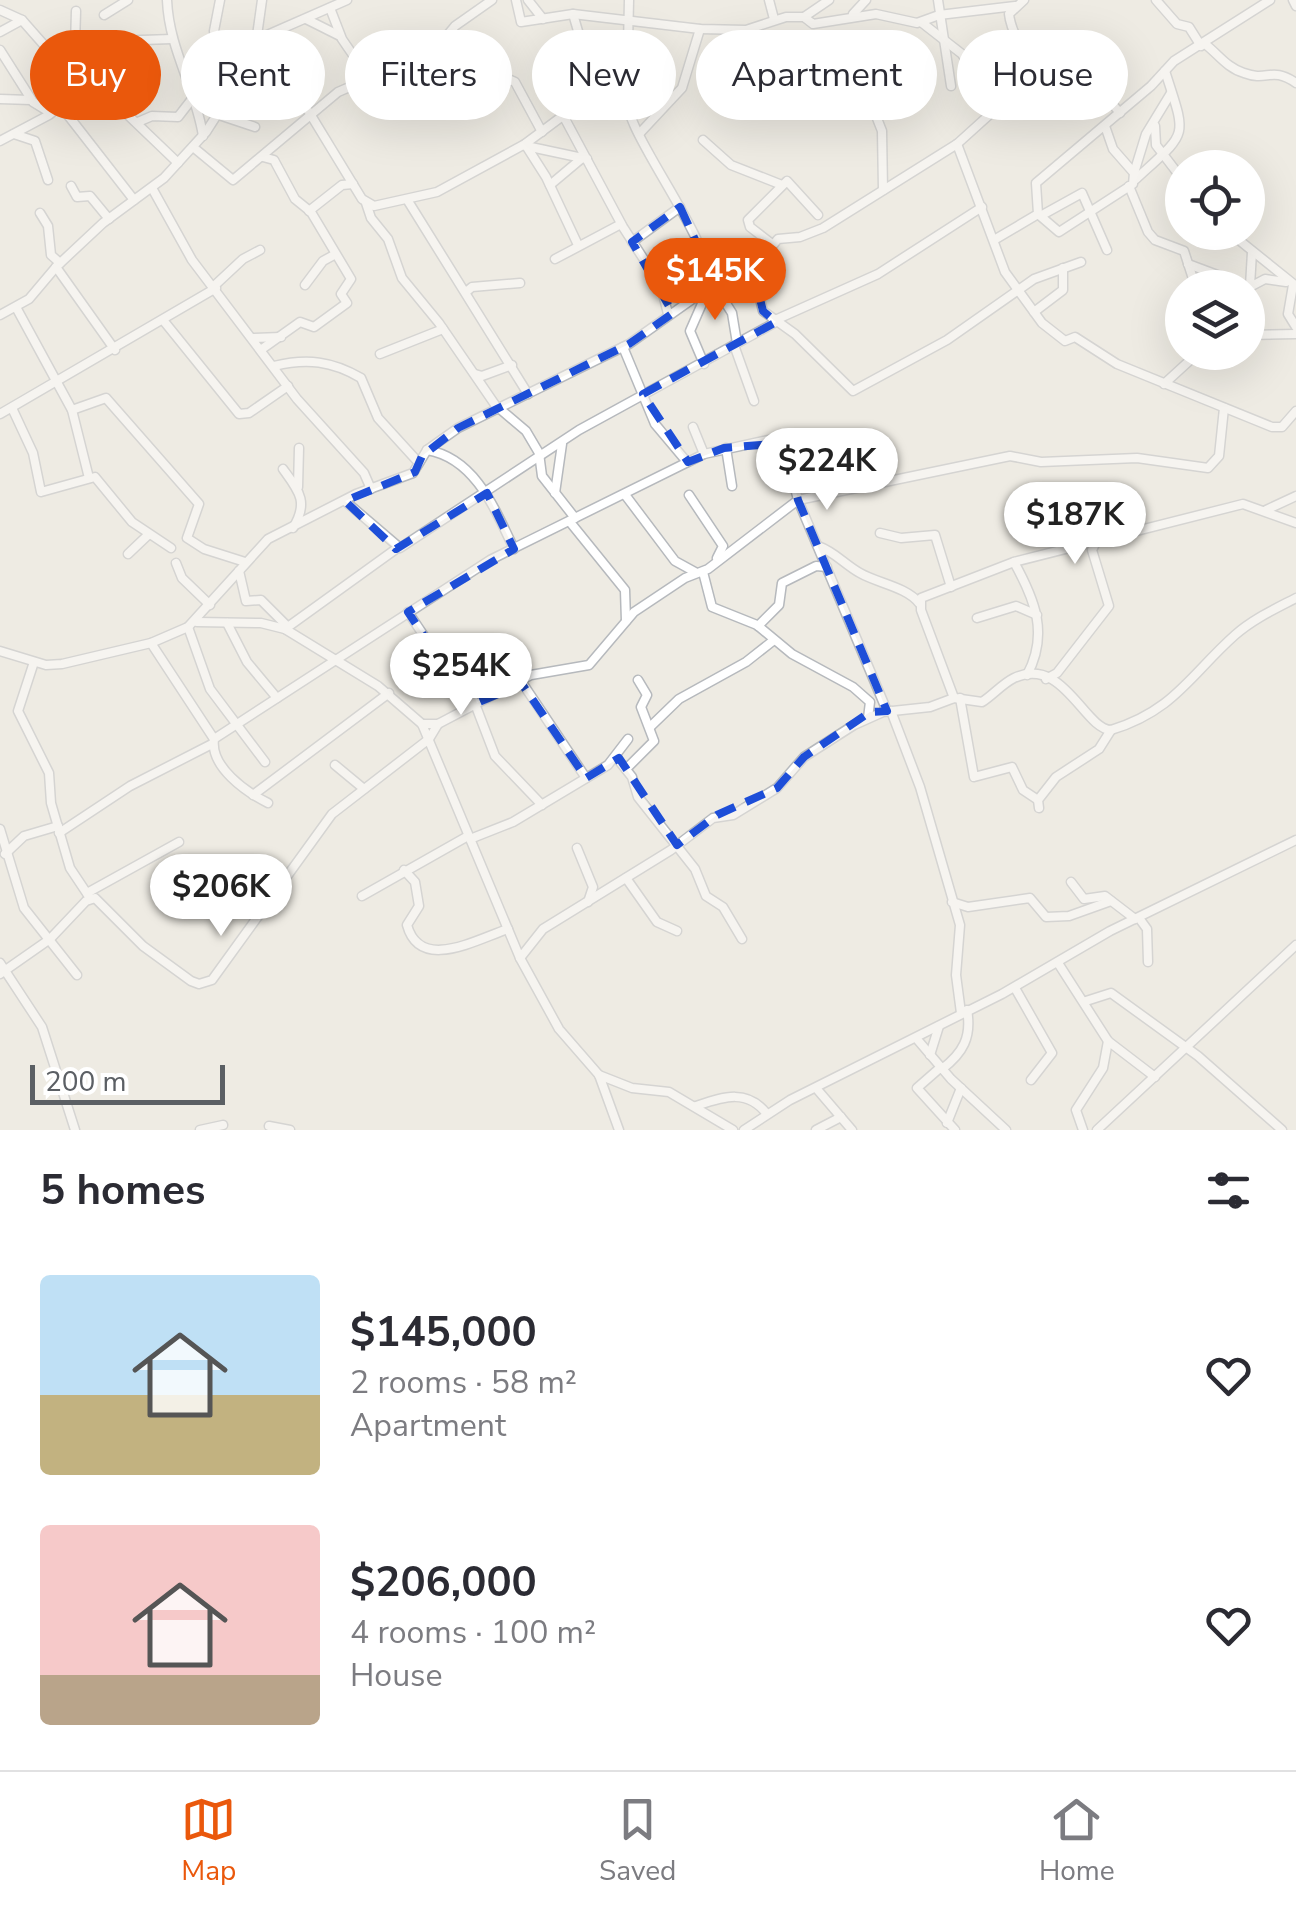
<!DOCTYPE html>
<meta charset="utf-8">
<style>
:root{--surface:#fff;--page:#f7f7f7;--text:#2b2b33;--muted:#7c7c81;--line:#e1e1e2;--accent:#ea580c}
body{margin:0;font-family:"Nunito Sans",sans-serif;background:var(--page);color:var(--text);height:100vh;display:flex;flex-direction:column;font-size:38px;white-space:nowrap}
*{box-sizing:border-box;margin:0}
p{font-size:32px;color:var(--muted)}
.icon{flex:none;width:55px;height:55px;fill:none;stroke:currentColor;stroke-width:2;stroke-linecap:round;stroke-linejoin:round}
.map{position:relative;height:1130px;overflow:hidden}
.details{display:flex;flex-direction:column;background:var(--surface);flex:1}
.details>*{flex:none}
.banner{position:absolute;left:30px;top:30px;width:1238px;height:90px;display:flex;gap:20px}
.buttons{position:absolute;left:1165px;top:150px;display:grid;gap:20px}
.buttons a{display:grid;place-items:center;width:100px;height:100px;border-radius:50%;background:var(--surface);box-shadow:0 10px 40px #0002;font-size:50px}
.scale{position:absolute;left:30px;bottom:25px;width:195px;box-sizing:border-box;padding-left:10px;border:5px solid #5b5f64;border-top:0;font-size:28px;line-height:35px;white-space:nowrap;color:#5b5f64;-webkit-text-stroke:8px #fff;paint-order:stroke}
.price{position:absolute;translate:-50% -85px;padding:0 22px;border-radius:35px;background:#fff;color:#222;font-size:32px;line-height:65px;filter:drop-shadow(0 2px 5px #0008)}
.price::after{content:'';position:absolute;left:50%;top:60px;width:30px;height:22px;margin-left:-15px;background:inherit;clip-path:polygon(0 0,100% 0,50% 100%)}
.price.selected{background:var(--accent);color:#fff}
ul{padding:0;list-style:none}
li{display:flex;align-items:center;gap:30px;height:250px;padding:0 40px}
li span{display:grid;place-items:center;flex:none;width:280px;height:200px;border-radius:10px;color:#555}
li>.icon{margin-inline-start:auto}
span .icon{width:120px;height:120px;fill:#fffc;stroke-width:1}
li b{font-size:42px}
h2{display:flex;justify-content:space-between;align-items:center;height:120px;padding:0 40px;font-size:42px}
.chip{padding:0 35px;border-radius:45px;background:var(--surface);box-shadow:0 10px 40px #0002;font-size:35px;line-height:90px}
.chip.selected{background:var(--accent);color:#fff}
.dock{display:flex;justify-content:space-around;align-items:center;height:140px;border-top:2px solid var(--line);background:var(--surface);font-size:28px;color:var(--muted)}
.dock a{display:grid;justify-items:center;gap:5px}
.dock .selected{color:var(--accent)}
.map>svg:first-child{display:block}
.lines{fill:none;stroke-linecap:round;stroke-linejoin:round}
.minor-casing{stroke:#b6b9bd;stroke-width:11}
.minor{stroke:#fff;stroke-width:8}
.marked{fill:none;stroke:#1d4ed8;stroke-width:8;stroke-dasharray:20 12;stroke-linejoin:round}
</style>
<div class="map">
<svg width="1296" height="1130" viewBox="0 0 1296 1130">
<rect width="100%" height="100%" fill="#eeebe3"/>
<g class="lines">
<!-- minor casing -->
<g class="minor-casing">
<g id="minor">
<path d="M167,0c2,50 29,89 36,136"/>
<polyline points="220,0 214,31 218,65 238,83"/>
<polyline points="516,0 521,22 573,14 700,29 746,30 786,17 804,17 813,24 876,14 917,23 939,15 1015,6"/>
<polyline points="528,0 543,19"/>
<polyline points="769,0 774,19"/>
<polyline points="938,0 951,86"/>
<polyline points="1156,0 1177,24 1189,27 1201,46"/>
<polyline points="1293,0 1296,6"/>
<polyline points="330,8 342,39 368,77"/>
<polyline points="0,10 22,20 44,45 82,71 178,163"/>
<polyline points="76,11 75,45 82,71"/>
<polyline points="573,14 585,55"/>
<polyline points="853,14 866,0"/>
<polyline points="104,15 128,0"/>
<polyline points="804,17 829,0"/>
<polyline points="306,19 340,36"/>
<polyline points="921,22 962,54 998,109"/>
<polyline points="0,32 22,20"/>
<polyline points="256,40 347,0"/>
<polyline points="821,44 851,81 865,88 882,131 883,190"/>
<path d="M1205,44c13,10 22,24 39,29 24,9 27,-7 52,10"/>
<polyline points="438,47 475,50 497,74 515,82 542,132"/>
<polyline points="256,48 269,57 309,112 362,199 374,206 437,192 525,144 572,109 627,89 629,0"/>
<polyline points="0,50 33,102 51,113"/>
<polyline points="1029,79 1085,72 1120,113"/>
<polyline points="629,87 649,77"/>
<path d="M627,89c-12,35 84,143 84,200"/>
<polyline points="0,99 31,100"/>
<polyline points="60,105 134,200"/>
<polyline points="572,109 578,62 588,53 617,51 628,36"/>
<polyline points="219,115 255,127"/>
<polyline points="564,117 623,227 661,286 668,314"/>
<polyline points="138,122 152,116 178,117 192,99"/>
<polyline points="1155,126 1156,145 1182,179"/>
<polyline points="14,134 35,141 48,180"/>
<polyline points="639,134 682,88 700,29"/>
<polyline points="703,140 731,165 782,185"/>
<polyline points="0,141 49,115 111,63 112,41 172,39"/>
<polyline points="525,144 546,177 578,245"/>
<polyline points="957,144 1005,272 1042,323 1065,341 1075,337 1117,364 1272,427 1282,427 1296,411"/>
<polyline points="526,146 587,159"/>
<polyline points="193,147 233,180 338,92 435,50 455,26 492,0"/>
<polyline points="1134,173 1146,134 1171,93"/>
<path d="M1136,179c53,-49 51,-39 29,-108"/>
<polyline points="550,185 581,159"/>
<polyline points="71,186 77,197 90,196 109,219"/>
<polyline points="1129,186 1148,232 1155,240 1184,251 1196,288"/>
<polyline points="152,188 192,260 297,399 364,473 371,489"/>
<polyline points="408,201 528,394"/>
<polyline points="366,203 371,218 388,239 402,278 439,323 498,409"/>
<polyline points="309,211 342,185 353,184"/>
<polyline points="40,213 48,226 51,255 60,263"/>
<polyline points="1038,214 1059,232 1133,184 1134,173 1113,149 1105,126"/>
<polyline points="1044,214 1082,193 1107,250"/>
<polyline points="1229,232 1296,286"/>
<polyline points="994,240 1038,214 1036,183 1151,86 1174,61 1270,0"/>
<polyline points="632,242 680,207"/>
<polyline points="772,244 750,227 748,220 787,181 818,215"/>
<polyline points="555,259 621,224"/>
<polyline points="1188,264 1220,276"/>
<polyline points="56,267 115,350"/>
<polyline points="752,267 763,311 795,334 853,391 947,340 1034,279 1081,262"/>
<polyline points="305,285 323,261 334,255"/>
<polyline points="1293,285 1288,314 1296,327"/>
<polyline points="715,286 732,313 737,343"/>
<polyline points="1250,286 1252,252"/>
<polyline points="213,287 243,259 260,250"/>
<polyline points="1248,288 1265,279 1286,282"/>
<polyline points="466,292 472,287 520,283"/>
<polyline points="17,309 72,410 89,478"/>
<polyline points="1034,312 1063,290 1063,268"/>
<polyline points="0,315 29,299 56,267 103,223 164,178 206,132 254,57 262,0"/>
<polyline points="163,320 239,414 249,413 288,386"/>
<polyline points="773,321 878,274 982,207"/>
<polyline points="1248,335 1296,334"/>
<polyline points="253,338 281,337"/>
<polyline points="734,345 754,401"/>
<polyline points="623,347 655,424 687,462"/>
<polyline points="262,349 300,322 314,327 347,303 341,294 351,279 311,212 295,199 274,160 263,157"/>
<polyline points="380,354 443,329"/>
<polyline points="704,364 690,331 708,290"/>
<path d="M274,366c33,-8 58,-5 87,12l17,40 41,45"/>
<polyline points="475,374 482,376 512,365"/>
<polyline points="1164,384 1199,352"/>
<polyline points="12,408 33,453 41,492 95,477 132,522 171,548"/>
<polyline points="500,409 526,431 539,453 542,476 575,518"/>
<polyline points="72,410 106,398 199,504 187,538 204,549 245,562"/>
<polyline points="0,414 216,288"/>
<polyline points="693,427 704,454"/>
<polyline points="726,448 732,486"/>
<path d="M427,450c48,8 68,59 87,99"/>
<path d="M283,469c16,22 26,33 10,59"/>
<polyline points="298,487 299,448"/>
<polyline points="555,493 562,444"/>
<polyline points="689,495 723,546 717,558"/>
<polyline points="626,496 675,561 695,572"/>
<polyline points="345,501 400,548 579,430 776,322"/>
<polyline points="1266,510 1296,496"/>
<polyline points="570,522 625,590 626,621"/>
<polyline points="880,533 901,538 935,535 951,587"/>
<path d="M818,546c17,6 26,18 42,27 17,10 47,14 59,30"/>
<polyline points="128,554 148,535"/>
<path d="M1014,562c21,38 35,72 13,113"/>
<polyline points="176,563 182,578 210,605"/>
<polyline points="239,571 246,601 261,600 288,627"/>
<polyline points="703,572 712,607 757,625 792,654 853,687 870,702 868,718"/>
<polyline points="408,612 440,660 464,675 495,756 542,805"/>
<polyline points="977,618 1016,606 1037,615"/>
<polyline points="197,622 261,623 285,629 378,686 422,724 520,958 559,1029 599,1075 619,1130"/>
<polyline points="227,623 247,662 277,698"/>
<polyline points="758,626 779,605 782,583 816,566 827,567"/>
<polyline points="188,627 210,689 265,762"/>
<polyline points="285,629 396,549"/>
<polyline points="151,643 214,739"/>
<path d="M0,651l46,14 16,-1 89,-21 37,-16 80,-88 88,-45 57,-21 14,-23 31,-22 171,-84 72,-51 57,-30 20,-24 22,-2 23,-9 134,-84 72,-65c2,-22 -18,-42 -20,-65l15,-14"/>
<polyline points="34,662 18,711 49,773 51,803 70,868 90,898"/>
<polyline points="1046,679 1057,673 1109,606 1092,550 1096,542"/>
<polyline points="521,681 586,778"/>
<polyline points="954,698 921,610 921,598 1014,562 1243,504 1296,523"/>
<polyline points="960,698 974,777 1012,767 1023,790 1038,800"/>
<polyline points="891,711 920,787 960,925 956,975 961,1013"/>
<polyline points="422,724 438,724 531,675 589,665 634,612 685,578 708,569 798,500 1010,456 1041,462 1137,458 1208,468 1219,456 1224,408"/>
<polyline points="650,727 679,699 746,662 774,640"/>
<polyline points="616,757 632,777 638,797 695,869 706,896 723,907 742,939"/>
<polyline points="335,765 364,789"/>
<polyline points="626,769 654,741 641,707 647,695 638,680"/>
<polyline points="253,795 389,693"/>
<path d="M268,803c-22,-11 -58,-36 -54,-64l276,-179 214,-106 69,-15 11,4 14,57 89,211"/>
<polyline points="1039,808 1038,800 1056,777 1099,749 1111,730"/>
<polyline points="0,829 24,908 77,975"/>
<polyline points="59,833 130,786 212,744"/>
<polyline points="470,839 513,822 608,765 628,739"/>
<polyline points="577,848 593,887 588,902"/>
<polyline points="5,854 24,836 58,826"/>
<path d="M404,870l11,12 4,24 -12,19c13,47 68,15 101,4"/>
<polyline points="626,878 657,922 677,931"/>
<polyline points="1071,882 1084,899 1105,896 1135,919"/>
<polyline points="87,893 179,842"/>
<polyline points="362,896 468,836"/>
<polyline points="952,902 968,907 1030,898 1046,917 1069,916 1111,901"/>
<polyline points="1139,918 1147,929 1148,962"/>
<path d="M520,958l23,-29 128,-79 42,-32 20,-3 44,-27 27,-31 50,-32 29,-13 47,-5 24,-9 28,4c11,-7 20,-18 32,-24 49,-23 70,51 97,52 63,-19 80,-56 124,-95 18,-16 40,-26 61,-37"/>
<polyline points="0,963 42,1027 75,1130"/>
<polyline points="1058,963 1108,1041 1155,1077"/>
<polyline points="0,974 50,939 86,901 95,898 143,946 191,981 199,984 212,980 332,814 429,739 438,724"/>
<polyline points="1015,988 1052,1053 1031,1080"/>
<polyline points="1086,1001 1111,993 1198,1056 1282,1130"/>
<polyline points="916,1038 951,1079 1006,1130"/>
<polyline points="930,1055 939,1026"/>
<polyline points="941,1067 917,1088 955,1130"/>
<path d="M942,1069c21,-16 30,-32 25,-59"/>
<polyline points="599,1075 632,1088 669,1092 733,1130"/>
<polyline points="816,1088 852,1130"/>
<path d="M696,1106c27,-9 51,-18 71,8"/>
<polyline points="947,1123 961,1088"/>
<polyline points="269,1126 290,1130"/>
<polyline points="200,1130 223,1125"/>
<polyline points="744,1130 790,1100 1002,994 1110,931 1296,840"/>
<polyline points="816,1130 841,1117"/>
<polyline points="1083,1130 1076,1110 1103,1068 1108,1041"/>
<polyline points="1097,1130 1296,945"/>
</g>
</g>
<!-- minor -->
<use href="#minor" class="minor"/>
</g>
<!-- marked area -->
<path d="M0 0H1296V1130H0ZM680,207l36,78 36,-18 11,44 13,11 -133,72 45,68 36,-14 60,-5 14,57 89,211 -17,1 -66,45 -27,31 -60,27 -40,30 -58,-87 -33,20 -64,-94 -45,19 -15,-33 -22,-10 -32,-48 106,-63 -27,-56 -91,56 -51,-48 70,-29 7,-16 36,-28 171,-84 44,-31 -41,-71z" fill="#eeebe3" fill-opacity=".55" fill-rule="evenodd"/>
<path class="marked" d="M680,207l36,78 36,-18 11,44 13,11 -133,72 45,68 36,-14 60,-5 14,57 89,211 -17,1 -66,45 -27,31 -60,27 -40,30 -58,-87 -33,20 -64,-94 -45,19 -15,-33 -22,-10 -32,-48 106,-63 -27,-56 -91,56 -51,-48 70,-29 7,-16 36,-28 171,-84 44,-31 -41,-71z"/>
</svg>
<div class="buttons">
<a><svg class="icon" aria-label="locate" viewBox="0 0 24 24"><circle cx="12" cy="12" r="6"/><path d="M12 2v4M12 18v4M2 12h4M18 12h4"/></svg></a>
<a><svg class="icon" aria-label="layers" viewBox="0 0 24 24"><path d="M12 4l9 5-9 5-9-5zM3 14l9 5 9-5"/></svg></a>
</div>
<div class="scale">200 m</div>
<b class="price selected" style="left:715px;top:323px">$145K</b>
<b class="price" style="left:827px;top:513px">$224K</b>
<b class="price" style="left:1075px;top:567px">$187K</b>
<b class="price" style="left:461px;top:718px">$254K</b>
<b class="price" style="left:221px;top:939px">$206K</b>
<div class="banner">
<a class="chip selected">Buy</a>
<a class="chip">Rent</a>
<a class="chip">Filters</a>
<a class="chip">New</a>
<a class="chip">Apartment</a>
<a class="chip">House</a>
</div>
</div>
<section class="details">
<h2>5 homes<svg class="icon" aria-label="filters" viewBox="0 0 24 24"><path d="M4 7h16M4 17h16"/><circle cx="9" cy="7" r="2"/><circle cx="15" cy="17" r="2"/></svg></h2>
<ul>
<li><span style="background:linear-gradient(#bfe0f5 60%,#c2b280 0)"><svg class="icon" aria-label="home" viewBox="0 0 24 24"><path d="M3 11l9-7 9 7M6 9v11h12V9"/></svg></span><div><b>$145,000</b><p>2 rooms · 58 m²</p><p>Apartment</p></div><svg class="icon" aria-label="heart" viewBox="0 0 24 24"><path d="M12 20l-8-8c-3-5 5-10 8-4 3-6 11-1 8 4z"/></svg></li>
<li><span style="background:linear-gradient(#f6c9c9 75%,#b9a48a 0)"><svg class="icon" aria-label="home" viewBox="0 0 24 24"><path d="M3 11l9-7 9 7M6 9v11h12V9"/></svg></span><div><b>$206,000</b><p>4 rooms · 100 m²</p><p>House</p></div><svg class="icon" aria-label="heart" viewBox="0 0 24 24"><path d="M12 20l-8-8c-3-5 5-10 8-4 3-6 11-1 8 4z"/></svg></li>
</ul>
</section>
<nav class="dock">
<a class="selected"><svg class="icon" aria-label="map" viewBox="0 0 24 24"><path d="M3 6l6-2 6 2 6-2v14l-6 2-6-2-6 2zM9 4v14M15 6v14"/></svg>Map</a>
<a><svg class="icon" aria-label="saved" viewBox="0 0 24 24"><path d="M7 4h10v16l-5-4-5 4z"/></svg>Saved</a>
<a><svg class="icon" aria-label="home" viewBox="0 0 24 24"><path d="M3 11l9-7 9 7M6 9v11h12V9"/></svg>Home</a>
</nav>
